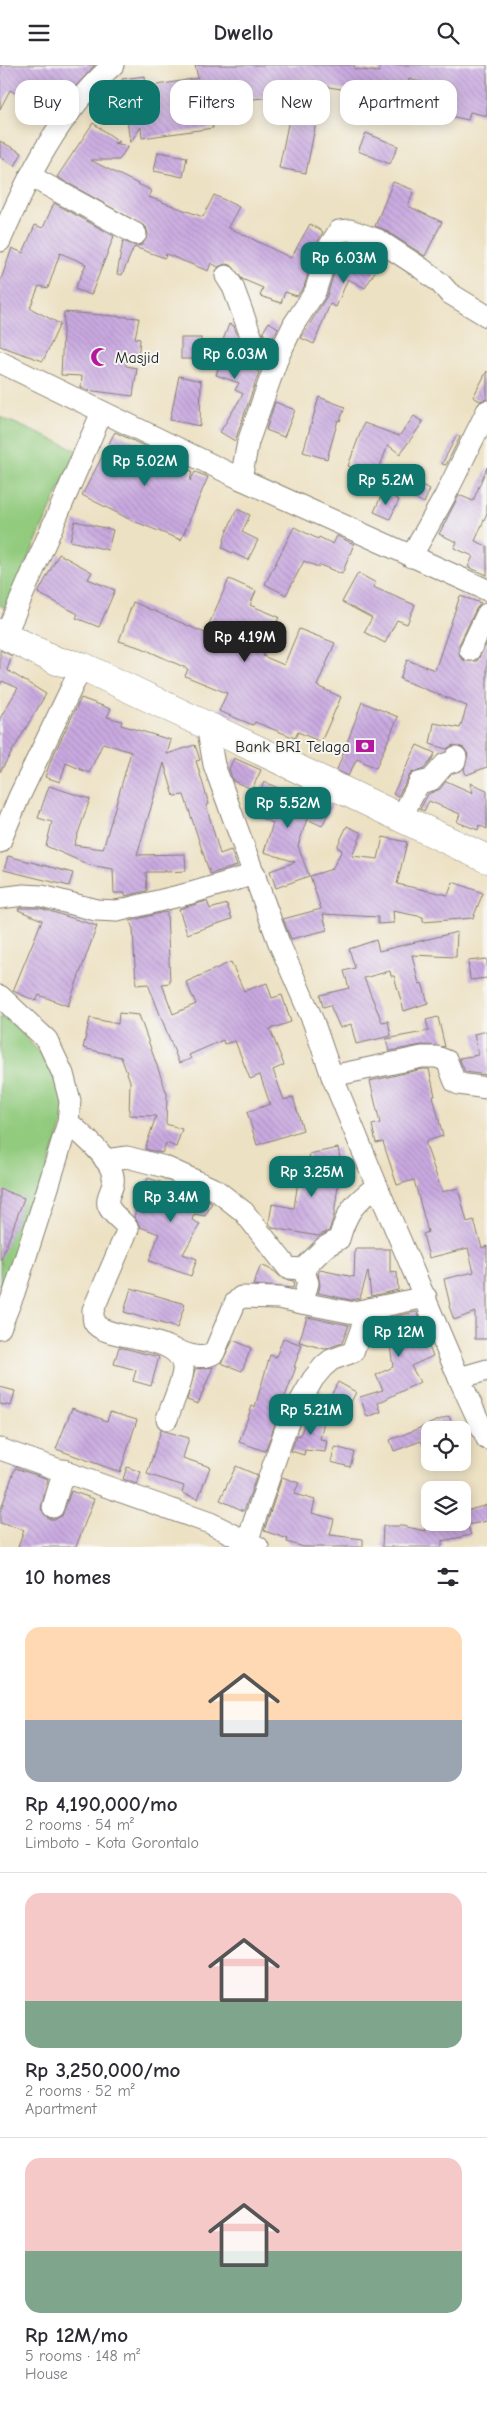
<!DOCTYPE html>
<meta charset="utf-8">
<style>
:root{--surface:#fff;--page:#f2f2f3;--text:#2b2b33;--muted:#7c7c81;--line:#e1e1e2;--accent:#0f766e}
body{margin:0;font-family:"Comic Neue",sans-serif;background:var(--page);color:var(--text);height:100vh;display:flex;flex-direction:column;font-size:19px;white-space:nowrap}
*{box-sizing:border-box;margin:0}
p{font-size:16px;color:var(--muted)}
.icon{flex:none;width:28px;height:28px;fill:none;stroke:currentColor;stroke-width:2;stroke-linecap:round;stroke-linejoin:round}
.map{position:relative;height:1482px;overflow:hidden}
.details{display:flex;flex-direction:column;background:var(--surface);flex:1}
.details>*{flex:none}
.guide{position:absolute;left:15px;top:15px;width:458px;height:45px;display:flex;gap:10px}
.fabs{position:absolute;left:421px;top:1356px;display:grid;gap:10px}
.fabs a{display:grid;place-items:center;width:50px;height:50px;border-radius:10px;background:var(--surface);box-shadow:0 2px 12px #0003;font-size:25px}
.price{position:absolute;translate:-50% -42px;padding:0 11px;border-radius:10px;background:var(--accent);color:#fff;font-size:16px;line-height:32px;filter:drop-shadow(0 1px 2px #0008)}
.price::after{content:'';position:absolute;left:50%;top:30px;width:15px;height:11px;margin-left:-8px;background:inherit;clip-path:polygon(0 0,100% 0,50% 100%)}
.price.selected{background:#222;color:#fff}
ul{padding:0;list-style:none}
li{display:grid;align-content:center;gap:10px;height:265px;padding:0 25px}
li+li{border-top:1px solid var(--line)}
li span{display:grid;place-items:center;height:155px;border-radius:15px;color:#555}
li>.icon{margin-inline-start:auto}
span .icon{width:90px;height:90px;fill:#fffc;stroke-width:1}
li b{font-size:21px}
h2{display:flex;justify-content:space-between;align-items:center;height:60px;padding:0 25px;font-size:21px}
.chip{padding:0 18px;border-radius:15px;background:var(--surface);box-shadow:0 2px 12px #0003;font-size:18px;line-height:45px}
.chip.selected{background:var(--accent);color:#fff}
header{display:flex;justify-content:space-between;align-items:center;height:65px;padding:0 25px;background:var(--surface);font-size:22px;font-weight:600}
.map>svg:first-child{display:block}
.green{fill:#92cb7e;stroke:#57744d}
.building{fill:url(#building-back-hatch)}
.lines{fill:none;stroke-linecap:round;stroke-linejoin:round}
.minor-casing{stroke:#847e70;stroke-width:23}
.highway-casing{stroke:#847e70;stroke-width:29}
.minor{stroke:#fff;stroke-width:21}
.highway{stroke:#fff;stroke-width:28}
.labels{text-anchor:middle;stroke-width:4;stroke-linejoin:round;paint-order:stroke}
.poi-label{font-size:16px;fill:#1c1c1c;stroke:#f6f6f2;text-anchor:start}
</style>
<header><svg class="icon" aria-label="menu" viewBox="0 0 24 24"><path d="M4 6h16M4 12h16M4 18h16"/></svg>Dwello<svg class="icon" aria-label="search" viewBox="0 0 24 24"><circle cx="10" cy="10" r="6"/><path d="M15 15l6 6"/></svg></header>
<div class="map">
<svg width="487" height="1482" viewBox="0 0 487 1482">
<defs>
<pattern id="building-back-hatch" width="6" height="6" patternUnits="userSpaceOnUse" patternTransform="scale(1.25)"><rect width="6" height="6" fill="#c9a9e0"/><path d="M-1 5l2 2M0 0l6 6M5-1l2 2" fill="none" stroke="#ac91c0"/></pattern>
</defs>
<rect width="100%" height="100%" fill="#f6f6f2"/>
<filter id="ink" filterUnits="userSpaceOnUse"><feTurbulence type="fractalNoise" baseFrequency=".02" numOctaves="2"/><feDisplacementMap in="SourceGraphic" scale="10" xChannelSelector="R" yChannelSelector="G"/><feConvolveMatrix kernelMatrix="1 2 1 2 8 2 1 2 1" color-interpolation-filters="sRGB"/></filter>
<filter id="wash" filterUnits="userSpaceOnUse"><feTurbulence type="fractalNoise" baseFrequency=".0096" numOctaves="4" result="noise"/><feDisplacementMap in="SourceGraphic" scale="20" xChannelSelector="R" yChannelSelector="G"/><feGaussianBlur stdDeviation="1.12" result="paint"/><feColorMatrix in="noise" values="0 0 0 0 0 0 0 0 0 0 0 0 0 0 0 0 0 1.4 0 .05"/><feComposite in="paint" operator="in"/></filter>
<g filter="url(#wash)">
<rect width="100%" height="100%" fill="#ede1c3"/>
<!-- green -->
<g class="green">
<polygon points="0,352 77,385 6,543 0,541"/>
<polygon points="0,952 11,957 56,1005 68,1045 0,1235"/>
</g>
<g id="blocks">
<!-- building -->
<g class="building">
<polygon points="0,0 95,0 59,40 39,29 33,38 10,25 0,44"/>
<polygon points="195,0 354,0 354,4 379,7 380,0 487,0 487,51 470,47 468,55 446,50 452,25 409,14 406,35 372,29 370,47 351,45 354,26 310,19 308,39 295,38 318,47 306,108 279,103 294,30 243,35 243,28 208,36 213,63 142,73 141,62 130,78 122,14 145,11 146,22 198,13"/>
<polygon points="105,25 115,34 105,46 95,36"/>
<polygon points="93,58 120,77 114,78 128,81 119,95 90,95 152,126 149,132 203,152 214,130 239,142 228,162 291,193 310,159 323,167 318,176 304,222 297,231 285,227 281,238 260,231 263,223 242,214 231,200 225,199 218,202 211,198 208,206 166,189 165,193 134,182 122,210 117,209 123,176 136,181 142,180 148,169 146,162 57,112"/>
<polygon points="366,68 398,81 390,99 358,86"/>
<polygon points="0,76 22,88 15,101 0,92"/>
<polygon points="158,87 187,92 183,112 154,106"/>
<polygon points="393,117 414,125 408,141 442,157 425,191 385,165 375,161"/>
<polygon points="54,138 114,171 91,230 75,224 86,199 60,188 48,223 39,221 30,243 60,259 43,296 0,281 0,217 12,183 23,188 35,160 43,163"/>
<polygon points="356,184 364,188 366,184 383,193 365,223 348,214 336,242 330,239 314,279 301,273 327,231 341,185 353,190"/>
<polygon points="64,247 139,253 135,273 140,274 138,294 126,294 126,301 137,303 133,331 86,325 81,322 82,311 61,310"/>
<polygon points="269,257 278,263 272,275 264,270 263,267"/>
<polygon points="229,259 234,261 240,278 234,295 259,307 235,376 220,367 243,329 235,325 239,318 216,310 221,294 216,294"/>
<rect x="181" y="273" width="20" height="21"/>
<polygon points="487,306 487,334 480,336 473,332"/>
<polygon points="179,311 201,316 200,361 170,355"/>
<polygon points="319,332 345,342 340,356 338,355 327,394 303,387"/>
<polygon points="275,337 295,345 284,372 266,365"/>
<polygon points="414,351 423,357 400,389 388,380 376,412 348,401 364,358 399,371"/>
<polygon points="115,367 165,391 164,394 192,406 190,416 195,407 208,412 181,475 131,455 82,430"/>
<polygon points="457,370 460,372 446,400 442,399"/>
<polygon points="487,402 487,448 475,476 487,481 487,510 468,502 473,491 454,483 457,477 439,469 459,430 473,436"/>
<polygon points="415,417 430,424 424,438 409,430"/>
<polygon points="383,427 399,435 390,454 374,447"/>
<polygon points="237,444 250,450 242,467 258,475 248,495 222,483 226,468"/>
<polygon points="75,456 113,465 108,485 70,476"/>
<polygon points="294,462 318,474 319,472 333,479 337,471 354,479 342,509 320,500 318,502 304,496 286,530 265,519"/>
<polygon points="59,489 92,507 88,514 115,525 99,562 76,553 78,549 38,528"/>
<polygon points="358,508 376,518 373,522 415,540 407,559 397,555 385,578 364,567 372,553 342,537"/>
<polygon points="229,514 256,526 250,540 279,552 263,591 284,600 299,564 335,578 317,621 341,632 321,677 298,667 295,673 255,657 253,660 219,646 227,628 185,611 188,604 142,583 119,576 133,537 205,568"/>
<polygon points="460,531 481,538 476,544 459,580 460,592 465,596 477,596 487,578 487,702 466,710 464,704 468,689 464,683 453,680 446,684 430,679 434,658 460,663 467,641 400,614 407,595 435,605"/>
<polygon points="0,585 12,591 7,605 46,629 0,707 0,653 18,623 2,616 0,621"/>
<polygon points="81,633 111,644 107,652 122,656 121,660 171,675 167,689 195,680 200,695 196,696 209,739 206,740 220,789 231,785 237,801 210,809 184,730 174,731 164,698 137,790 185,789 186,806 166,807 165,804 165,807 146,807 147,826 125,831 125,828 114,828 113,804 89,800 46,781 52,757 38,753 49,721 90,734 74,780 103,784 131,687 103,678 89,708 66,698 60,717 45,712 51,695"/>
<polygon points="362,637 398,652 376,703 357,694 348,711 337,705"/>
<polygon points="417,680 435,688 431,696 424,704 411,708 398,731 393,729"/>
<polygon points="234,693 261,705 252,724 233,716 229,704"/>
<polygon points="446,716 473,728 470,718 487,725 487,764 479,760 478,765 457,757 460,749 429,736 424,746 420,744 428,729 440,724"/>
<polygon points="264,717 283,725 282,727 316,738 318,734 332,741 322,761 307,754 298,781 309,811 276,823 270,806 295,797 264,787 273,758 251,749"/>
<polygon points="347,761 362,768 352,791 378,794 383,772 407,777 397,819 448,830 453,817 483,828 473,853 423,857 423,852 393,846 394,858 378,859 378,852 323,849 327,865 291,874 283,854 321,844 310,811 332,804 342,785 337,782"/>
<polygon points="8,791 73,808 69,821 4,805"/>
<polygon points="207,836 210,844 227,839 232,854 187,869 179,844"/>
<polygon points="19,843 40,843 97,861 68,941 39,930 36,936 13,926 42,855 18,845"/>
<polygon points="164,847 167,848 170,918 162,919 173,949 196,939 186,917 231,897 244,926 267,918 272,933 282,930 291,957 270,964 284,1000 273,1005 284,1035 293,1032 303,1065 257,1080 247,1047 270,1039 260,1010 250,1014 235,976 224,979 223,975 189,990 191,994 179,998 148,919 136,920 133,864 130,856"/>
<polygon points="457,867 456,892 412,890 419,919 422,918 428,938 404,946 394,911 391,911 390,906 364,913 382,957 388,956 391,971 356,979 351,959 340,963 330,940 323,942 320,930 349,923 344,906 355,903 349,884 376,875 379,886"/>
<polygon points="487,894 487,913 470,915 468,896"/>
<polygon points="119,948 139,950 167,1029 166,1059 182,1064 176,1082 166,1078 162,1088 145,1084 156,1051 129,1050 130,1016 121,992 83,983 90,953 118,959"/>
<polygon points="438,952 445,982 422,980 389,986 386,974 429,966 426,955"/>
<polygon points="487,966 487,1010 465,1007 459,993 478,990 474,969"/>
<polygon points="423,1004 429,1004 435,1031 433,1031 443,1071 426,1076 426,1080 442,1127 458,1123 467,1157 474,1155 482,1183 487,1181 487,1274 475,1274 475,1247 454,1255 449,1241 450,1240 444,1214 474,1207 468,1183 429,1193 423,1169 428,1167 414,1115 397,1120 383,1077 376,1078 372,1060 380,1058 370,1016"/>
<polygon points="338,1083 341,1098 334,1150 329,1166 318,1171 273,1163 269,1158 272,1139 294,1143 299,1110 314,1112 309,1089"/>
<polygon points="148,1113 190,1127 212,1138 205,1151 194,1149 192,1155 200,1159 183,1189 197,1194 191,1211 149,1196 159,1169 140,1162 134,1151"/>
<polygon points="0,1124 24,1133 1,1195 0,1194"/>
<polygon points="355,1184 390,1184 390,1208 397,1207 398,1225 371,1231 368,1206 360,1233 351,1235 318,1228 320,1221 318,1208 320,1205 354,1212"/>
<polygon points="261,1200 274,1206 283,1214 294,1216 293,1223 253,1220"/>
<polygon points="131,1223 185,1239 177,1263 124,1247"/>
<polygon points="417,1247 424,1262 420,1263 433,1291 411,1301 420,1317 378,1338 381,1347 367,1352 360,1332 383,1325 376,1310 393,1302 388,1266 375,1268 375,1255"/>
<polygon points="307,1252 349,1260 342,1278 325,1284 299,1277"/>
<polygon points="283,1273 302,1280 294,1302 296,1302 265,1386 239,1377 252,1341 255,1342 270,1290 276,1292"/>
<polygon points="233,1275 251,1283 242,1306 221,1298"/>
<polygon points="119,1282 159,1292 151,1321 133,1316 136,1305 114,1299"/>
<polygon points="213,1302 198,1339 187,1335 195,1304"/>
<polygon points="338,1317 356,1327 345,1350 326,1340"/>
<polygon points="0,1322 15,1326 11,1341 0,1339"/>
<polygon points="72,1343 107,1356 110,1347 137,1355 120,1407 56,1384"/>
<polygon points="308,1348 325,1352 320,1374 327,1375 325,1387 305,1385 304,1390 291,1386 297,1370 300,1371"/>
<polygon points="449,1351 455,1365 430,1365 430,1397 421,1376 394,1386 390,1375"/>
<polygon points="161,1365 189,1373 183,1393 210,1402 198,1434 182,1428 184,1421 147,1409"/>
<polygon points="335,1382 354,1387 350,1402 331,1397"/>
<polygon points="236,1401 257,1410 244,1446 220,1435"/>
<polygon points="127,1402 141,1407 137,1419 123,1414"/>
<polygon points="15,1403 48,1414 41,1444 49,1454 55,1454 62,1451 71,1426 94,1434 76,1482 18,1482 24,1465 0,1458 0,1447"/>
<polygon points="282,1412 299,1418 294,1429 315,1435 312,1448 334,1454 330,1470 363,1474 363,1482 304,1482 287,1477 288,1474 264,1466"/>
<polygon points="487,1440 487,1456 468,1460 471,1470 442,1476 442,1482 382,1482 383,1461 402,1461 426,1466 424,1458 462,1458 462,1447"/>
</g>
</g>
</g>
<g filter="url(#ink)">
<use href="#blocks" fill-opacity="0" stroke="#847e70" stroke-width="1"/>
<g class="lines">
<!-- minor casing -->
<g class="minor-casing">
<g id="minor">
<polyline points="30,111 136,169"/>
<path d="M0,176c28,-65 59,-129 113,-176"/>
<polyline points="226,211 233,222 254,279 278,292 248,377 241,414"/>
<polyline points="278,292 294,259 315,227 330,180 339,166 350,165 378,175 421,203 440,218 449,228 487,251"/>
<polyline points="0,297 241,414 487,525"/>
<polyline points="411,492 445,431 487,346"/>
<polyline points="10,559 102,347"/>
<polyline points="470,585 487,549"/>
<polyline points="207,660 214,700 279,878 313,956 332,1011 377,1121 459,1313 487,1374"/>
<polyline points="401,753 419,718 431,715 445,699 455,696 456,692"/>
<polyline points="0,777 19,732 82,601"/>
<polyline points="0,833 24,830 42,831 96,845 117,846 191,828 255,809"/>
<polyline points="0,931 47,975 63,1009 70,1036 68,1057 46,1129 14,1228 0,1263"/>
<polyline points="332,1011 422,992 437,992 447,996 455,1017 459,1019 487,1023"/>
<path d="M68,1057c14,13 49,40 45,61 -1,8 -7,14 -5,22 4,11 15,15 20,24l-35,81c0,4 0,9 1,12 10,20 86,10 89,45 1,12 -12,39 -16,52"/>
<path d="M105,1095l22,-3 38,10 51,23 28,22 44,56 15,1 22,-22 14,-8c8,-28 15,-36 38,-53"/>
<polyline points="354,1247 426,1232"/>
<path d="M168,1282c14,5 33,15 46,6l21,-50 6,-6 38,1 23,5"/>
<polyline points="459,1313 487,1305"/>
<polyline points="0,1384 210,1458 258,1482"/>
<polyline points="53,1442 64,1405"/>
<polyline points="247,1477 287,1360 313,1314 323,1302 331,1295 353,1287 363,1259 359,1249 302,1238 308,1218 303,1204"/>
</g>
</g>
<!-- highway casing -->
<g class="highway-casing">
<polyline id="highway" points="0,568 57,596 82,601 487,794"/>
</g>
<!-- minor -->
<use href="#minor" class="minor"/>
<!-- highway -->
<use href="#highway" class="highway"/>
</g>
</g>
<!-- icons -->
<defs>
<g id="mosque-bare" transform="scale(1.5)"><path d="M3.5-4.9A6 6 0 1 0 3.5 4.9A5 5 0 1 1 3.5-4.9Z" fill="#b5179e" stroke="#f6f6f2" stroke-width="2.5" paint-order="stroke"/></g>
<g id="bank-bare" transform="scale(1.5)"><path d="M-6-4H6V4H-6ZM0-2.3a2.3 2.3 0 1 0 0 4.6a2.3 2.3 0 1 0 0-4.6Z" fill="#b5179e" stroke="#f6f6f2" stroke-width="2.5" paint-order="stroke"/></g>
</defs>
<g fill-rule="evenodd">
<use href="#mosque-bare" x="100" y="292"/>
<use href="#bank-bare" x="365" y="681"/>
</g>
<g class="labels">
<!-- poi labels -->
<g class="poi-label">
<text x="115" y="298">Masjid</text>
<text x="350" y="687" text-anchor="end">Bank BRI Telaga</text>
</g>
</g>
</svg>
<div class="fabs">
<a><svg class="icon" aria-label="locate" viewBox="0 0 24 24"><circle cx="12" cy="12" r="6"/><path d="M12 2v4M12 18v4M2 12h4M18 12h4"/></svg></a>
<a><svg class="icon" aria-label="layers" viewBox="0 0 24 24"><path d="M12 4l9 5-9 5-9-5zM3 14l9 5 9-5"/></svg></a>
</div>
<b class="price" style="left:344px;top:219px">Rp 6.03M</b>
<b class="price" style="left:235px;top:315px">Rp 6.03M</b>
<b class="price" style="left:145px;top:422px">Rp 5.02M</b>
<b class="price" style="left:386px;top:441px">Rp 5.2M</b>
<b class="price selected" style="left:245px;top:598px">Rp 4.19M</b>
<b class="price" style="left:288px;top:764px">Rp 5.52M</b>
<b class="price" style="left:312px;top:1133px">Rp 3.25M</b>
<b class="price" style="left:171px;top:1158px">Rp 3.4M</b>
<b class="price" style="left:399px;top:1293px">Rp 12M</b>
<b class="price" style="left:311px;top:1371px">Rp 5.21M</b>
<div class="guide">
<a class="chip">Buy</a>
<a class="chip selected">Rent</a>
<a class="chip">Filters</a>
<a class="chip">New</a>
<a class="chip">Apartment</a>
</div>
</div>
<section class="details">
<h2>10 homes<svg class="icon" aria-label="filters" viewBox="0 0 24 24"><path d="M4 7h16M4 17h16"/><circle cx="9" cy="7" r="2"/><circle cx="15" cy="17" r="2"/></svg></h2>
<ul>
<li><span style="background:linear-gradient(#ffd9b3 60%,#9aa5b1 0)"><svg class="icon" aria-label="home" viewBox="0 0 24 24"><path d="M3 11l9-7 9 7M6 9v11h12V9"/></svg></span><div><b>Rp 4,190,000/mo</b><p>2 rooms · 54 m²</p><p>Limboto - Kota Gorontalo</p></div></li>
<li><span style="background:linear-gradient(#f6c9c9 70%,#7fa58c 0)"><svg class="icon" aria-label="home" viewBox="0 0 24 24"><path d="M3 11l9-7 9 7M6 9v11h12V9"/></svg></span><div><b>Rp 3,250,000/mo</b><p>2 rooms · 52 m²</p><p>Apartment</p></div></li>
<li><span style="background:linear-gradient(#f6c9c9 60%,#7fa58c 0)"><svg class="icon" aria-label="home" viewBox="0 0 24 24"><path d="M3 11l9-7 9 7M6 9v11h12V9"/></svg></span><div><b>Rp 12M/mo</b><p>5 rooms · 148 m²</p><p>House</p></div></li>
</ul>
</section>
